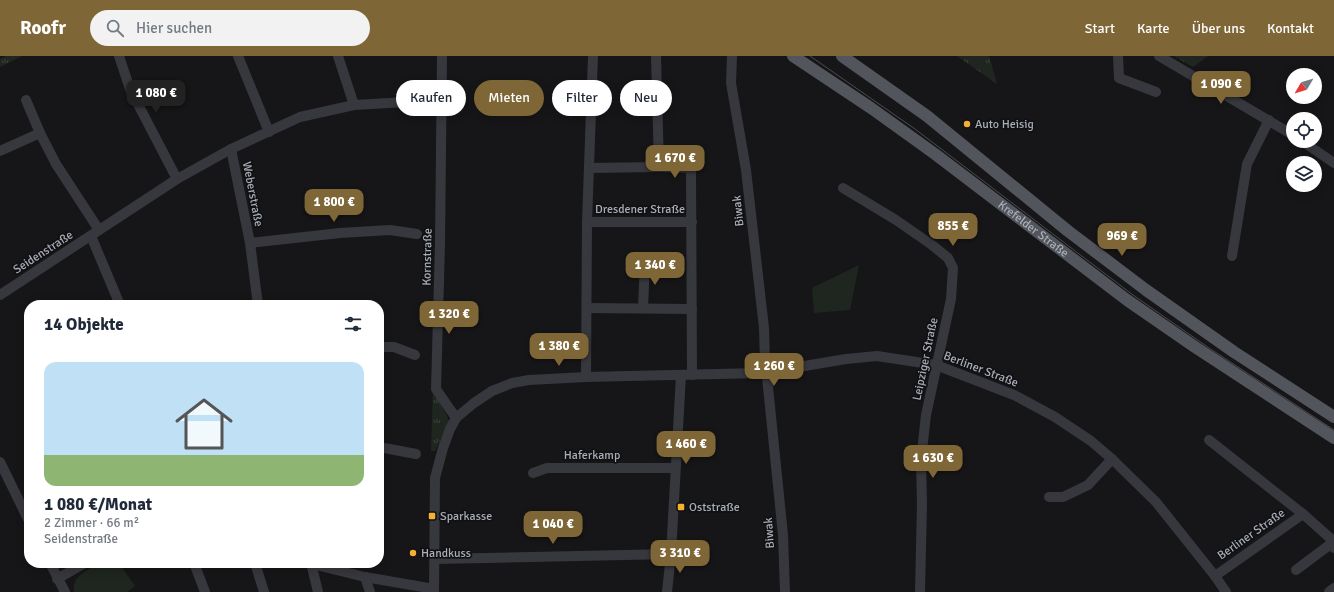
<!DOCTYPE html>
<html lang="de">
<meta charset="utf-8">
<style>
:root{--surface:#fff;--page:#f2f2f3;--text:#1f2937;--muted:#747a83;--accent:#7e6636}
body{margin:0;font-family:Signika,sans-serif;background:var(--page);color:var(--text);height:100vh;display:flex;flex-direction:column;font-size:15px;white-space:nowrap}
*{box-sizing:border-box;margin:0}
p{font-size:13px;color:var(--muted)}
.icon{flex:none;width:22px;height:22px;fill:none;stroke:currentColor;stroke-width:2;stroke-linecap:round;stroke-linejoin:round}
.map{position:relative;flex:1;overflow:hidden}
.side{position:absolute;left:24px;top:244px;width:360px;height:268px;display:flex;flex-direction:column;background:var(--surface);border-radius:16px;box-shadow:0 2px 10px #0003}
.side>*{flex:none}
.hud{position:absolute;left:396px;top:24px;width:380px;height:36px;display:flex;gap:8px}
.needle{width:26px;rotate:232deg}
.controls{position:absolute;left:1286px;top:12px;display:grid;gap:8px}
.controls a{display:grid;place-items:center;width:36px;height:36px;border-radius:50%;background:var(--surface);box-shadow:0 2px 10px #0003;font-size:20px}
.price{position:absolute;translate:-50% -34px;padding:0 9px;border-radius:8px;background:var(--accent);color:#fff;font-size:13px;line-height:26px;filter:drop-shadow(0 1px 2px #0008)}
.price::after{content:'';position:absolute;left:50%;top:24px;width:12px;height:9px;margin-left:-6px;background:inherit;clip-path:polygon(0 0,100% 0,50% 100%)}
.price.on{background:#222;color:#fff}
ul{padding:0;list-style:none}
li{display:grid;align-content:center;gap:8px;height:212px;padding:0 20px}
li span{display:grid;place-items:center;height:124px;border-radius:12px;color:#555}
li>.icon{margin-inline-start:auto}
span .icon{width:72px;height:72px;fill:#fffc;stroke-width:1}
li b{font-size:17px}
h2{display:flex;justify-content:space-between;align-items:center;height:48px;padding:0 20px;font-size:17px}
.chip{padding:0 14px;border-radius:18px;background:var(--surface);box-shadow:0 2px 10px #0003;font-size:14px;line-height:36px}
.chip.on{background:var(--accent);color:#fff}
header{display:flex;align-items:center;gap:24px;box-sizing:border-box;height:56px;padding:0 20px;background:var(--accent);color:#fff}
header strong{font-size:19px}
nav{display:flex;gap:22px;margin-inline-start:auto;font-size:14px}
.search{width:280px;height:36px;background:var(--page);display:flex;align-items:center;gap:10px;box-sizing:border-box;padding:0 14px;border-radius:22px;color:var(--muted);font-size:15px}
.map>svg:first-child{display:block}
.grass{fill:url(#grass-tufts)}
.park{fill:#1e261f}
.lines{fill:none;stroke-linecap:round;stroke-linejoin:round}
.minor{stroke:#37383d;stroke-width:10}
.major{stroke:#53555c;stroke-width:12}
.tram{stroke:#4a4c52;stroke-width:1}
.poi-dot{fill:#f2b134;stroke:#111113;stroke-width:1.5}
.labels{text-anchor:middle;stroke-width:3.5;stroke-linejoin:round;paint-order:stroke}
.poi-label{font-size:12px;fill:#a8adb8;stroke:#111113;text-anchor:start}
.street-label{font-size:12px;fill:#a8adb8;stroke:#111113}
</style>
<header>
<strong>Roofr</strong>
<div class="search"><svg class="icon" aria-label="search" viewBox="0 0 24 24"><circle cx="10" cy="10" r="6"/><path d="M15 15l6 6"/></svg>Hier suchen</div>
<nav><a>Start</a><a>Karte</a><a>Über uns</a><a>Kontakt</a></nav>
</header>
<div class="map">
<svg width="1334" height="536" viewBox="0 0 1334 536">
<defs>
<pattern id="grass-tufts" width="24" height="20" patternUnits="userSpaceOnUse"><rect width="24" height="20" fill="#1e261f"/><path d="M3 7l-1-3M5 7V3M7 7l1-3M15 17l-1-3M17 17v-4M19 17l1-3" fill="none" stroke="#3c433d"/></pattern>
</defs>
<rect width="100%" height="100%" fill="#161618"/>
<!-- grass -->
<g class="grass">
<polygon points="6,0 22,0 0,11 0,3"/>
<polygon points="957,0 989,0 997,28"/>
<polygon points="1174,0 1208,0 1193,11"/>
<polygon points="433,332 446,358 449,365 435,395 431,395"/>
</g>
<!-- park -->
<g class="park">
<polygon points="859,209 850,254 814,257 812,232"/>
<path d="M100,507h19l16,23 -8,6h-53c-2,-17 13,-21 26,-29z"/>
</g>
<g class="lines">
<!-- minor -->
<g class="minor">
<polyline points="119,0 130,33 177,123"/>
<polyline points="238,0 269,76"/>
<polyline points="338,0 354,49"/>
<polyline points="732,0 731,27 746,114 764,272 765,307"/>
<polyline points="1118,0 1119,22 1156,36"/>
<polyline points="1159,0 1293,79"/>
<polyline points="26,44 40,77"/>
<polyline points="1302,85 1334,107"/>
<polyline points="231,93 250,187 258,249"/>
<polyline points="0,95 40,77 56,108 99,174"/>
<polyline points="659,111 691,112 692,319"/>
<polyline points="589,112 659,111 656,0"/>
<polyline points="843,132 896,164 932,189 948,202 953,212 951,243 926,359 921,404 922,448 920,536"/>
<polyline points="587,166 692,166"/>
<polyline points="91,180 120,249"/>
<polyline points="250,187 340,177 390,174 417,178"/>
<polyline points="1232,200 1247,108 1269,64"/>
<polyline points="0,239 177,123 231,93 300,61 354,49 441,44"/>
<polyline points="587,252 692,253"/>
<polyline points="643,252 645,206"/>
<polyline points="379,291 394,291 415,299"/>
<polyline points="775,315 846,303 877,300 936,309 1014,339 1055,361 1091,385 1112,403 1156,446 1215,520 1226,536"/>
<polyline points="586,321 587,166 593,0"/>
<polyline points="767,321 783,479 785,536"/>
<polyline points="456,362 474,347 492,335 512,327 529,324 586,321 761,317"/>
<polyline points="1209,384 1303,458 1215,520"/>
<polyline points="379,391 416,398"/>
<polyline points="0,406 29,465"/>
<polyline points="533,417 547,412 675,412"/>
<polyline points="1049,441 1063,441 1088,429 1112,403"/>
<polyline points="1303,458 1330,482 1334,492"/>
<polyline points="435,503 671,498"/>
<polyline points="50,507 65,536"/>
<polyline points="194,507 205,536"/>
<polyline points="255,507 264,536"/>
<polyline points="311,507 318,536"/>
<polyline points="318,507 320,510 365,521 434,533"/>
<polyline points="1296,514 1332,487"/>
<polyline points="365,521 370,536"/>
<polyline points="57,523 85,507"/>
<polyline points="434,536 435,422 443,392 450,373 456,362 436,333 440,188 442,0"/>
<polyline points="667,536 671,498 681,319"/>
<polyline points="1329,536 1334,532"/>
</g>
<!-- major -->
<g class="major">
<path id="s1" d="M793,0l78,52 64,46 192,146 68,47 139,91"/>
<polyline points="842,0 927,60 1068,175 1146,234 1234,296 1334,361"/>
</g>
<!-- tram -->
<polyline class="tram" points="810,0 915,73 1133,239 1209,292 1334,374"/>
</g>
<!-- markers -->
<g class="poi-dot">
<circle cx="967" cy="68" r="4"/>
<rect x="677" y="447" width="8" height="8" rx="2"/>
<rect x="428" y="456" width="8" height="8" rx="2"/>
<circle cx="413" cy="497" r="4"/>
</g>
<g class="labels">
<!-- poi labels -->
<g class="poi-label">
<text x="975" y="72">Auto Heisig</text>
<text x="689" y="455">Oststraße</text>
<text x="440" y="464">Sparkasse</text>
<text x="421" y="501">Handkuss</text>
</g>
<!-- street labels -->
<g class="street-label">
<text transform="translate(253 138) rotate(79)" y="4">Weberstraße</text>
<text x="640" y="157">Dresdener Straße</text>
<text transform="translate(738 155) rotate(-96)" y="4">Biwak</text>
<text dy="4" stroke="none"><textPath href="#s1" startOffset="296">Krefelder Straße</textPath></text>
<text transform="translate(43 196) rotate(-33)" y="4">Seidenstraße</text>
<text transform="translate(427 201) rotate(-89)" y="4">Kornstraße</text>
<text transform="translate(925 303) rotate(-78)" y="4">Leipziger Straße</text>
<text transform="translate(981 313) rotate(21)" y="4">Berliner Straße</text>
<text x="592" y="403">Haferkamp</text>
<text transform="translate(769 477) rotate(-94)" y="4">Biwak</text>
<text transform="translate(1251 478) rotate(-35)" y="4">Berliner Straße</text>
</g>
</g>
</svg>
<div class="controls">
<a><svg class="needle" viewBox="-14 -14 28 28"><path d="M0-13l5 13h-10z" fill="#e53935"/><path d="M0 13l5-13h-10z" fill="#747a83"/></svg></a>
<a><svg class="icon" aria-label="locate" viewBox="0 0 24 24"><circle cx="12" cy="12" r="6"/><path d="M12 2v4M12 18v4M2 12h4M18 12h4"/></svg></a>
<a><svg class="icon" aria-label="layers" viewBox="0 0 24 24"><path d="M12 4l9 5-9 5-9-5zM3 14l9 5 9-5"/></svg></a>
</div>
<b class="price" style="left:1221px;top:49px">1 090 €</b>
<b class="price on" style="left:156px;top:58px">1 080 €</b>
<b class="price" style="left:675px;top:123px">1 670 €</b>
<b class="price" style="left:334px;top:167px">1 800 €</b>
<b class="price" style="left:953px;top:191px">855 €</b>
<b class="price" style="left:1122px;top:201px">969 €</b>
<b class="price" style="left:655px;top:230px">1 340 €</b>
<b class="price" style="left:449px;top:279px">1 320 €</b>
<b class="price" style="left:559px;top:311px">1 380 €</b>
<b class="price" style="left:774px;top:331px">1 260 €</b>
<b class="price" style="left:686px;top:409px">1 460 €</b>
<b class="price" style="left:933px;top:423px">1 630 €</b>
<b class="price" style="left:553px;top:489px">1 040 €</b>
<b class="price" style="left:680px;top:518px">3 310 €</b>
<div class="hud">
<a class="chip">Kaufen</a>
<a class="chip on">Mieten</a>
<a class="chip">Filter</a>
<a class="chip">Neu</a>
</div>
<section class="side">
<h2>14 Objekte<svg class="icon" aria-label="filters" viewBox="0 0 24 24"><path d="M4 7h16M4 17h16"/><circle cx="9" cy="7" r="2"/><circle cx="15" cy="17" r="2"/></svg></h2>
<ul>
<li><span style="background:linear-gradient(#bfe0f5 75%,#8fb573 0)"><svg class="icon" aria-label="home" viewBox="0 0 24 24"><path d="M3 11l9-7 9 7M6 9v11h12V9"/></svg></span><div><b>1 080 €/Monat</b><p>2 Zimmer · 66 m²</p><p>Seidenstraße</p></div></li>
</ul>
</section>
</div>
